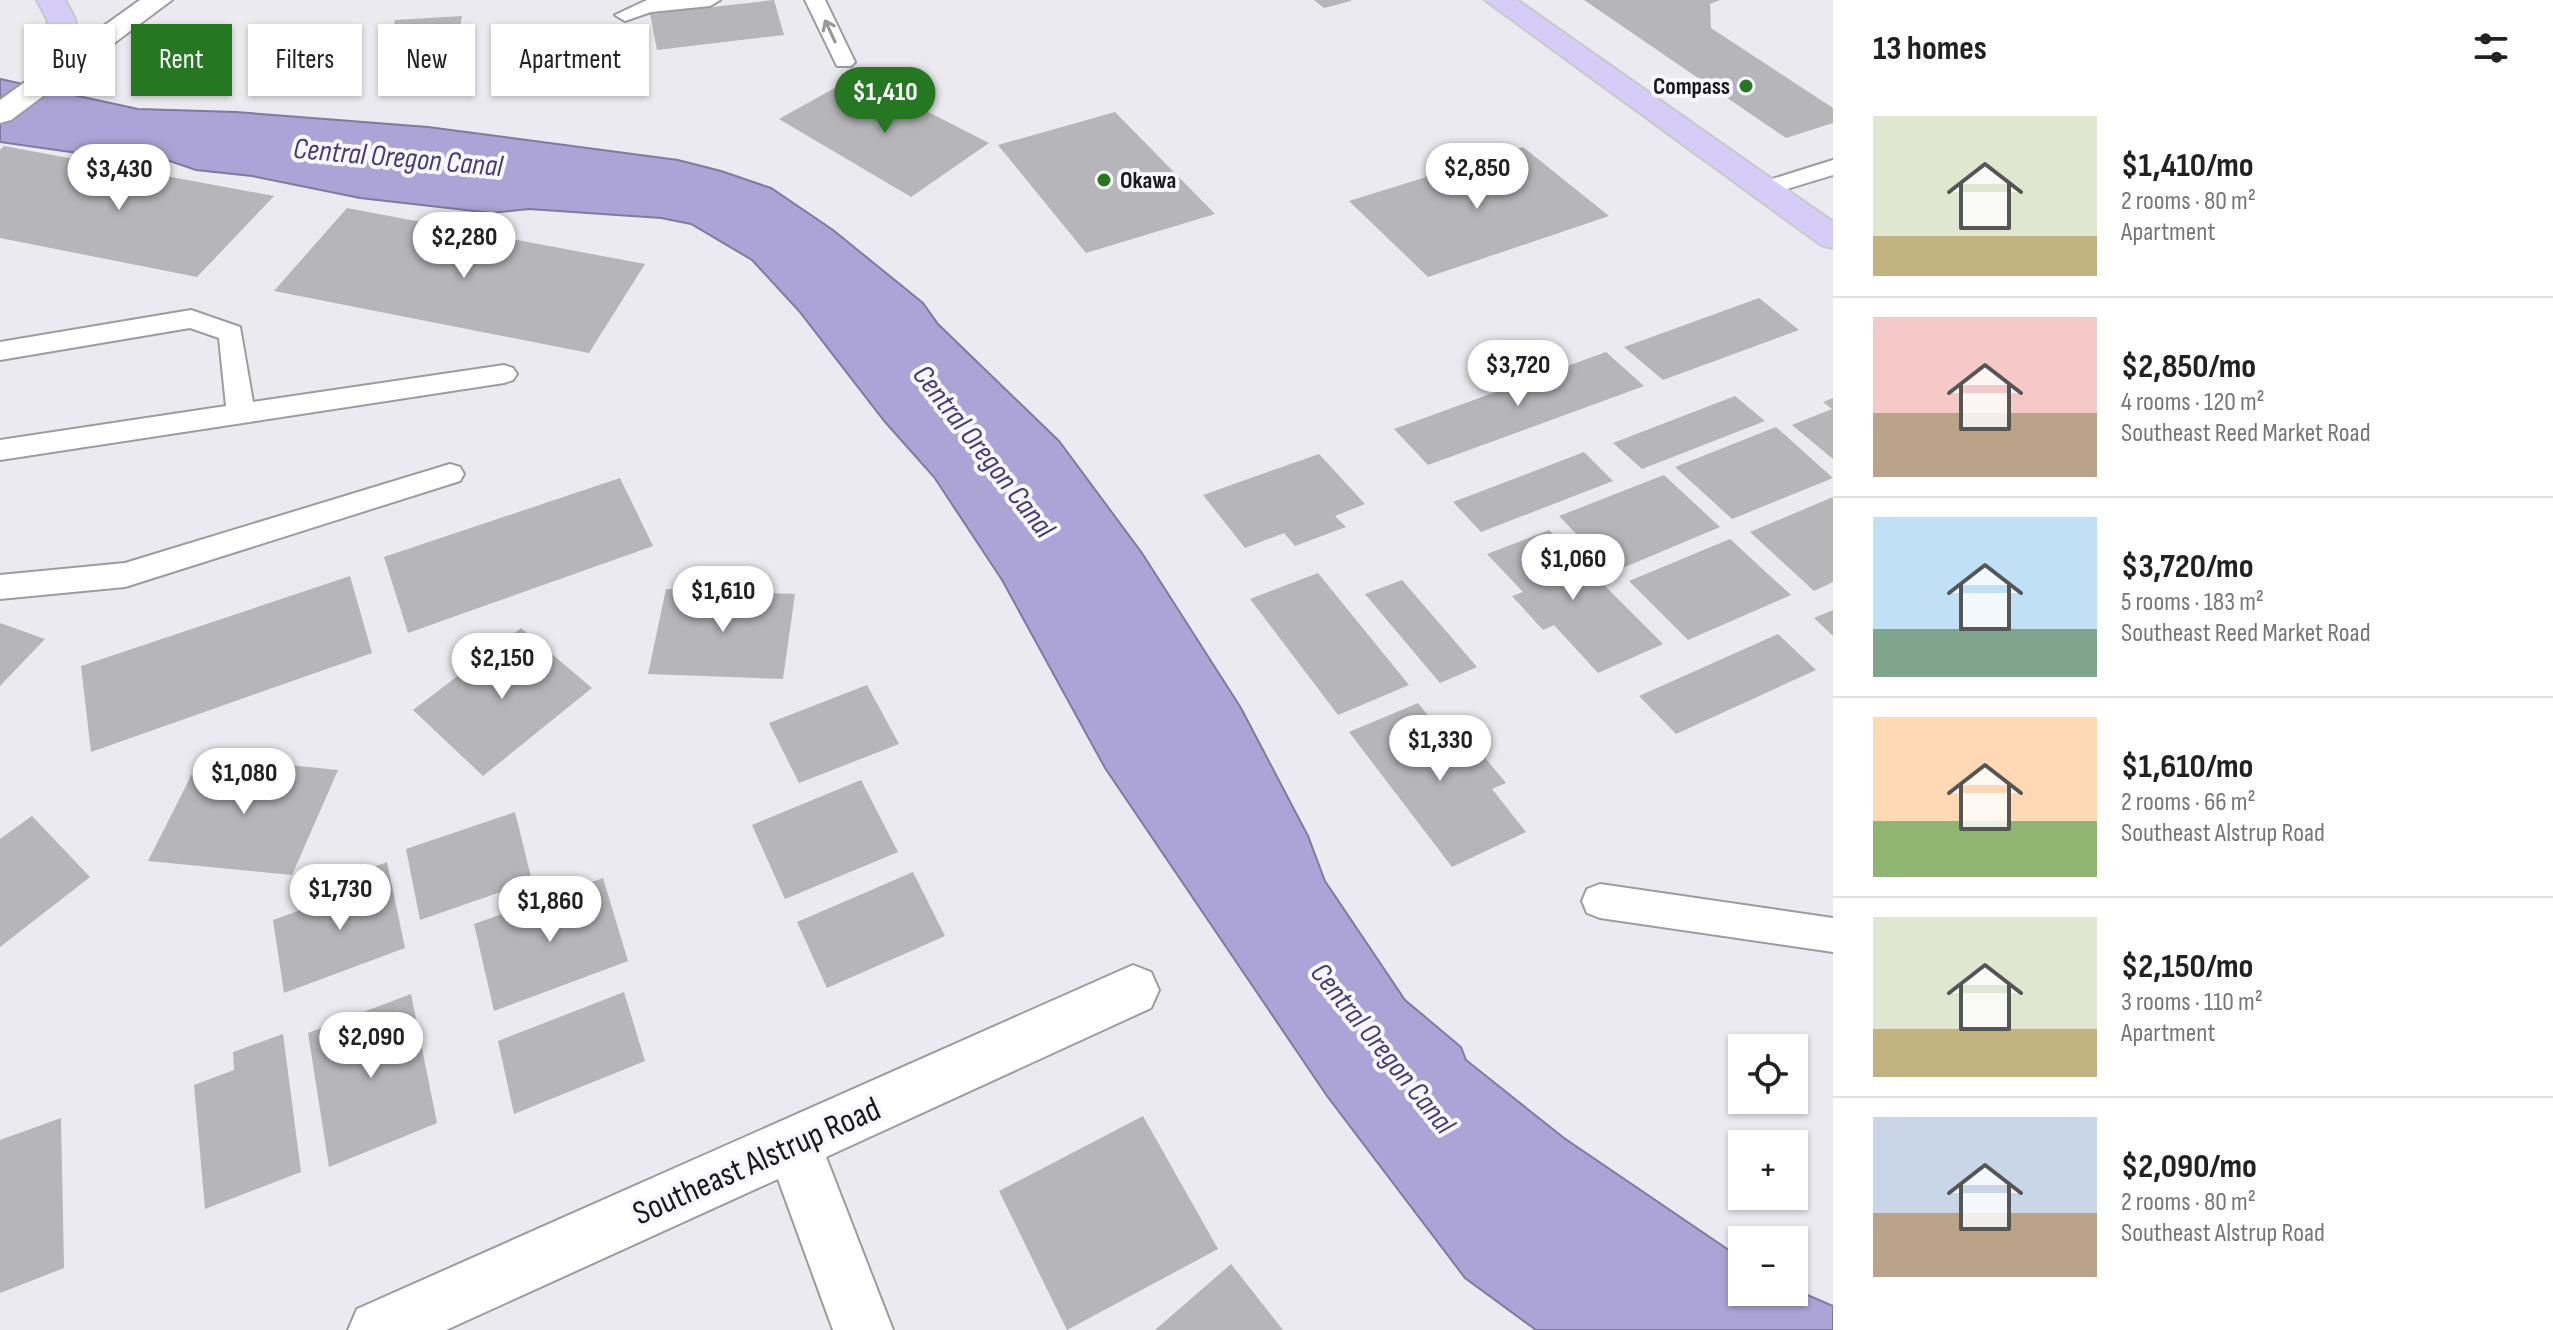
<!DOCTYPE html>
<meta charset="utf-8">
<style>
:root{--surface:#fff;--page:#f6f6f6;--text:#222;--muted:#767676;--line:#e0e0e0;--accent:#257722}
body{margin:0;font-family:"Sofia Sans Condensed",sans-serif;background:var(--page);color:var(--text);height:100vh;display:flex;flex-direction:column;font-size:30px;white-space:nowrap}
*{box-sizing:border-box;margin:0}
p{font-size:26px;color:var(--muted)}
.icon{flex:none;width:44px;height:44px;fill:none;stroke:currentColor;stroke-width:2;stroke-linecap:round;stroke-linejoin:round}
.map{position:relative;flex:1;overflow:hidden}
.sheet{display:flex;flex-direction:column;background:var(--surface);width:720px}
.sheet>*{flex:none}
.banner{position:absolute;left:24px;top:24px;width:760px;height:72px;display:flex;gap:16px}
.buttons{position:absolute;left:1728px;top:1034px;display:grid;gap:16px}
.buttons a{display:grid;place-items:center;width:80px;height:80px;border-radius:0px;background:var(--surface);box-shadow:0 2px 6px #0004;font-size:40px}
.price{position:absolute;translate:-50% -68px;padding:0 18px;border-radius:28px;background:#fff;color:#222;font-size:26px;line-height:52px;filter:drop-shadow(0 2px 4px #0008)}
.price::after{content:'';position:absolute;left:50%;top:48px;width:24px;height:18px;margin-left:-12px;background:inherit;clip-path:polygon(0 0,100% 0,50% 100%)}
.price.on{background:var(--accent);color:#fff}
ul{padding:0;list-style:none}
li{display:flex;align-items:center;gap:24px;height:200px;padding:0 40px}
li+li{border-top:2px solid var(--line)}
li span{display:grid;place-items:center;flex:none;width:224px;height:160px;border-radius:0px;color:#555}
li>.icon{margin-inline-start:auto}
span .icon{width:96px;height:96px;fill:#fffc;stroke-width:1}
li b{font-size:34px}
h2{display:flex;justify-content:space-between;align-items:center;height:96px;padding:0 40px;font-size:34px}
.tag{padding:0 28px;border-radius:0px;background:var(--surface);box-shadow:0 2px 6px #0004;font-size:28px;line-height:72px}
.tag.on{background:var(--accent);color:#fff}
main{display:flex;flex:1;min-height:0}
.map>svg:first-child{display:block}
.water{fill:#aca3d6;stroke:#807a9e;stroke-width:2}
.building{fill:#b5b5ba}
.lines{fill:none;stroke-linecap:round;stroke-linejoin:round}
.service-casing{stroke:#9b9ba0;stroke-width:4}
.minor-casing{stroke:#9b9ba0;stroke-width:4}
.tertiary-casing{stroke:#9b9ba0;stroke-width:4}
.primary-casing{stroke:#c8c8c9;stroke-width:4}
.service{fill:#fff;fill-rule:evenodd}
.minor{fill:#fff;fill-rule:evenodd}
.tertiary{fill:#fff;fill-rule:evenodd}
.primary{fill:#d5cdf8;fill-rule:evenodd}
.oneway{stroke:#989899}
.poi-dot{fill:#257722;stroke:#f8f7fd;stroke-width:3}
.labels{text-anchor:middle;stroke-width:8;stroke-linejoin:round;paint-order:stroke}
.far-poi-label{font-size:24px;font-weight:bold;fill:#1a1a1c;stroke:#f8f7fd;text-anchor:end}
.water-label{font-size:30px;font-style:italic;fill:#493a78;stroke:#f8f7fd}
.near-street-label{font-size:34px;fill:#1a1a1c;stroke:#f8f7fd}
</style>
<main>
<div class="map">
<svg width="1833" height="1330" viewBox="0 0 1833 1330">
<rect width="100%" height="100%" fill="#ebeaf0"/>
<!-- water -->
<polygon class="water" points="0,79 138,109 236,112 428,127 678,160 721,171 771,188 833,230 923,303 938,324 1059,441 1142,553 1241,708 1308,836 1325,881 1405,1000 1461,1047 1466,1060 1564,1138 1742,1259 1742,1292 1794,1292 1794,1289 1833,1306 1833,1330 1536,1330 1465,1278 1327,1096 1105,768 1002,580 934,477 885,422 799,311 752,260 691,224 661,218 529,209 492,213 360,198 252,176 196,170 155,156 127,160 0,142"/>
<!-- building -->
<g class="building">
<polygon points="774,0 784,35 657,50 650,14"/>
<polygon points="1314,0 1351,0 1351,1 1324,8"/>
<polygon points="1584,0 1720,0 1710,4 1711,28 1833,108 1833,123 1786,138"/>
<polygon points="462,16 458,38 389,42 395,20"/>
<polygon points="456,43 458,55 394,65 393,52"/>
<polygon points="858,75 889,92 989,143 911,197 779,119"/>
<polygon points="1115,112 1215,214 1086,253 998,145"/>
<polygon points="4,146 274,196 197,277 0,238 0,150"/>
<polygon points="1523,147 1609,216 1428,277 1349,201"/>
<polygon points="347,208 645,264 589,353 274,291"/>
<polygon points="1759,298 1799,330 1663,380 1624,347"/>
<polygon points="1606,352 1644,386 1428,465 1394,429"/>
<polygon points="1735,396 1765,421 1642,469 1613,443"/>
<polygon points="1833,398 1833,459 1792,425 1832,409 1823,402"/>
<polygon points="1776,427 1833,478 1732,519 1675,467"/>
<polygon points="1584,452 1613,481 1481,532 1453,502"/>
<polygon points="1319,454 1365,504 1335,516 1346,527 1295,546 1284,533 1245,548 1203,495"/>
<polygon points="1664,475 1720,527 1613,572 1559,516"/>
<polygon points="620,478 653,546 408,633 384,557"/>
<polygon points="1833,497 1833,582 1814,591 1750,532"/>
<polygon points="1549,530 1663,644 1598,673 1554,625 1543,630 1512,596 1523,592 1487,554"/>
<polygon points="1730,539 1791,595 1688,640 1629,581"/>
<polygon points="1318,573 1409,685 1338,715 1250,599"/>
<polygon points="350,576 372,653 91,752 81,666"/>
<polygon points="1402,580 1477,667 1440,683 1365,594"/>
<polygon points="666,589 795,594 783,679 648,674"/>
<polygon points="1833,610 1833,636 1814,618"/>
<polygon points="0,623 45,639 0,686"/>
<polygon points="521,628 592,688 483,776 413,710"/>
<polygon points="1778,634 1816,670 1676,734 1639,696"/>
<polygon points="867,685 899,744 799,783 769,723"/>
<polygon points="1418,703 1443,734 1459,727 1506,783 1492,789 1526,832 1452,867 1349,732"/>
<polygon points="201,756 338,770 292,875 148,861"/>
<polygon points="861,780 898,852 785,899 752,825"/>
<polygon points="515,812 532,881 420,920 406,849"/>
<polygon points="32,816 90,877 0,947 0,839"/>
<polygon points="387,862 405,948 284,993 273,920 359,889 357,873"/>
<polygon points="913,872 945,936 827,988 797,922"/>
<polygon points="603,878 628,961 494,1011 474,924"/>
<polygon points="624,992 645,1061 514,1114 498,1041"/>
<polygon points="411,994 437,1123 329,1167 308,1033"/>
<polygon points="283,1034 301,1172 205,1209 194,1085 234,1070 233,1052"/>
<polygon points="1143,1116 1218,1249 1067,1330 999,1191"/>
<polygon points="61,1118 64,1268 0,1293 0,1140"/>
<polygon points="1231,1264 1283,1330 1155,1330"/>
</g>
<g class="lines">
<!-- service casing -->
<g class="service-casing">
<g id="service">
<polygon points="647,0 720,0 710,6 651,12 625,21 615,15"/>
<polygon points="805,0 825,0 855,62 851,66 837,66"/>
<polygon points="1833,160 1833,175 1764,196 1752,189 1756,184"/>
<polygon points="191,310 240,327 253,402 504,365 513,368 517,374 513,380 504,383 0,460 0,440 226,406 219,338 190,328 0,360 0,342"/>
<polygon points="450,464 460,467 464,474 460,481 125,587 0,599 0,575 125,563"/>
<polygon points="1600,884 1833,918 1833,952 1600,918 1587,913 1582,901 1587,889"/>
</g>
</g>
<!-- minor casing -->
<g class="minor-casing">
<polygon id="minor" points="1133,965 1151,972 1159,990 1151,1008 826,1157 893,1330 833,1330 778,1179 446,1330 348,1330 357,1309"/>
</g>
<!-- tertiary casing -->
<g class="tertiary-casing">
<polygon id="tertiary" points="140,0 172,0 11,120 0,123 0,100"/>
</g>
<!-- primary casing -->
<g class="primary-casing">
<g id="primary">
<polygon points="37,0 65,0 75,19 83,65 78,71 58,71 53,65 47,19"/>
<polygon points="1485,0 1517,0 1833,222 1833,248 1821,245"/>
</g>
</g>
<!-- service -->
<use href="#service" class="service"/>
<!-- minor -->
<use href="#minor" class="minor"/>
<!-- tertiary -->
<use href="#tertiary" class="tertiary"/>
<!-- primary -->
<use href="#primary" class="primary"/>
</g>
<!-- one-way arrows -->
<defs><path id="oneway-shaft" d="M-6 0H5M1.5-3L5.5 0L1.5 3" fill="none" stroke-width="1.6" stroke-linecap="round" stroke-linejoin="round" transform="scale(2)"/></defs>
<use class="oneway" href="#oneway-shaft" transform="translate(830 31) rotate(-115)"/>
<!-- markers -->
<g class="poi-dot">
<circle cx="1746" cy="86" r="8"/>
<circle cx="1104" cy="180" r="8"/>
</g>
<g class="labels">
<!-- far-poi labels -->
<g class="far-poi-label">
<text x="1730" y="94">Compass</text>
<text x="1120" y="188" text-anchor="start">Okawa</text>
</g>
<!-- water labels -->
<g class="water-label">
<text transform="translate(398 157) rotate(5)" y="10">Central Oregon Canal</text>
<text transform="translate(984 451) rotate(52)" y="10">Central Oregon Canal</text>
<text transform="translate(1383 1048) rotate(51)" y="10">Central Oregon Canal</text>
</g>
<!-- near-street labels -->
<g class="near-street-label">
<text transform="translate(756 1160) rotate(-24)" y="12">Southeast Alstrup Road</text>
</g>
</g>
</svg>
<div class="buttons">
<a><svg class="icon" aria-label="locate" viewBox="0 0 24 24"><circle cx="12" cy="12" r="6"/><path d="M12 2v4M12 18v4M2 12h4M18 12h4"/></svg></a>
<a>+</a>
<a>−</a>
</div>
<b class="price on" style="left:885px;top:135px">$1,410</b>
<b class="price" style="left:1477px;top:211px">$2,850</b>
<b class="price" style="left:119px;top:212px">$3,430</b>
<b class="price" style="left:464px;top:280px">$2,280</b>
<b class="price" style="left:1518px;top:408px">$3,720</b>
<b class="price" style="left:1573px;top:602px">$1,060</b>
<b class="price" style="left:723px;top:634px">$1,610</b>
<b class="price" style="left:502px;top:701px">$2,150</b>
<b class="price" style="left:1440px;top:783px">$1,330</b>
<b class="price" style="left:244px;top:816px">$1,080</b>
<b class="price" style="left:340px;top:932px">$1,730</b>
<b class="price" style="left:550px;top:944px">$1,860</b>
<b class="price" style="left:371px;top:1080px">$2,090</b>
<div class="banner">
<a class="tag">Buy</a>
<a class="tag on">Rent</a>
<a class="tag">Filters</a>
<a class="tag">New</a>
<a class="tag">Apartment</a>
</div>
</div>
<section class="sheet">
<h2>13 homes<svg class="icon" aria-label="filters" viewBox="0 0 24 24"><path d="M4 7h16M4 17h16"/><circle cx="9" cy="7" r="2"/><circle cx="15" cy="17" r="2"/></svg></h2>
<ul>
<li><span style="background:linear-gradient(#dfe7d0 75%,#c2b280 0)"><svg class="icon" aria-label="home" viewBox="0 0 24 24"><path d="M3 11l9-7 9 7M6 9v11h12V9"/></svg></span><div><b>$1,410/mo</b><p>2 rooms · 80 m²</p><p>Apartment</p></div></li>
<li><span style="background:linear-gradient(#f6c9c9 60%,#b9a48a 0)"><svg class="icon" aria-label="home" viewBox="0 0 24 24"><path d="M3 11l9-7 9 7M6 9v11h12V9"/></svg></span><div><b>$2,850/mo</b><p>4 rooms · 120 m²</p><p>Southeast Reed Market Road</p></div></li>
<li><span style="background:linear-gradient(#bfe0f5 70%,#7fa58c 0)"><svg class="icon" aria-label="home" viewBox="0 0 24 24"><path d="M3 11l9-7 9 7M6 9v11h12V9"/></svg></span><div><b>$3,720/mo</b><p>5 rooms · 183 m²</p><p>Southeast Reed Market Road</p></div></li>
<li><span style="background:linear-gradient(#ffd9b3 65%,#8fb573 0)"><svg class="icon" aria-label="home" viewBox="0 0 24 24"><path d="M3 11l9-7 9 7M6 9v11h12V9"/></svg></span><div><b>$1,610/mo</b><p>2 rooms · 66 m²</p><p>Southeast Alstrup Road</p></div></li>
<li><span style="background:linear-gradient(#dfe7d0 70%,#c2b280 0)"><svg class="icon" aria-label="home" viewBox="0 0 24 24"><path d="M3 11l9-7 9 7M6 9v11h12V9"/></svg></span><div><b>$2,150/mo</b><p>3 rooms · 110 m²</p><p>Apartment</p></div></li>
<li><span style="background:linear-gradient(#c9d6e8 60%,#b9a48a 0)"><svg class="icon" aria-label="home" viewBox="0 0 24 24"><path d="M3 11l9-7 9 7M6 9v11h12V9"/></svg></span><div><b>$2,090/mo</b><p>2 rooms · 80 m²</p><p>Southeast Alstrup Road</p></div></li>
</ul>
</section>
</main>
